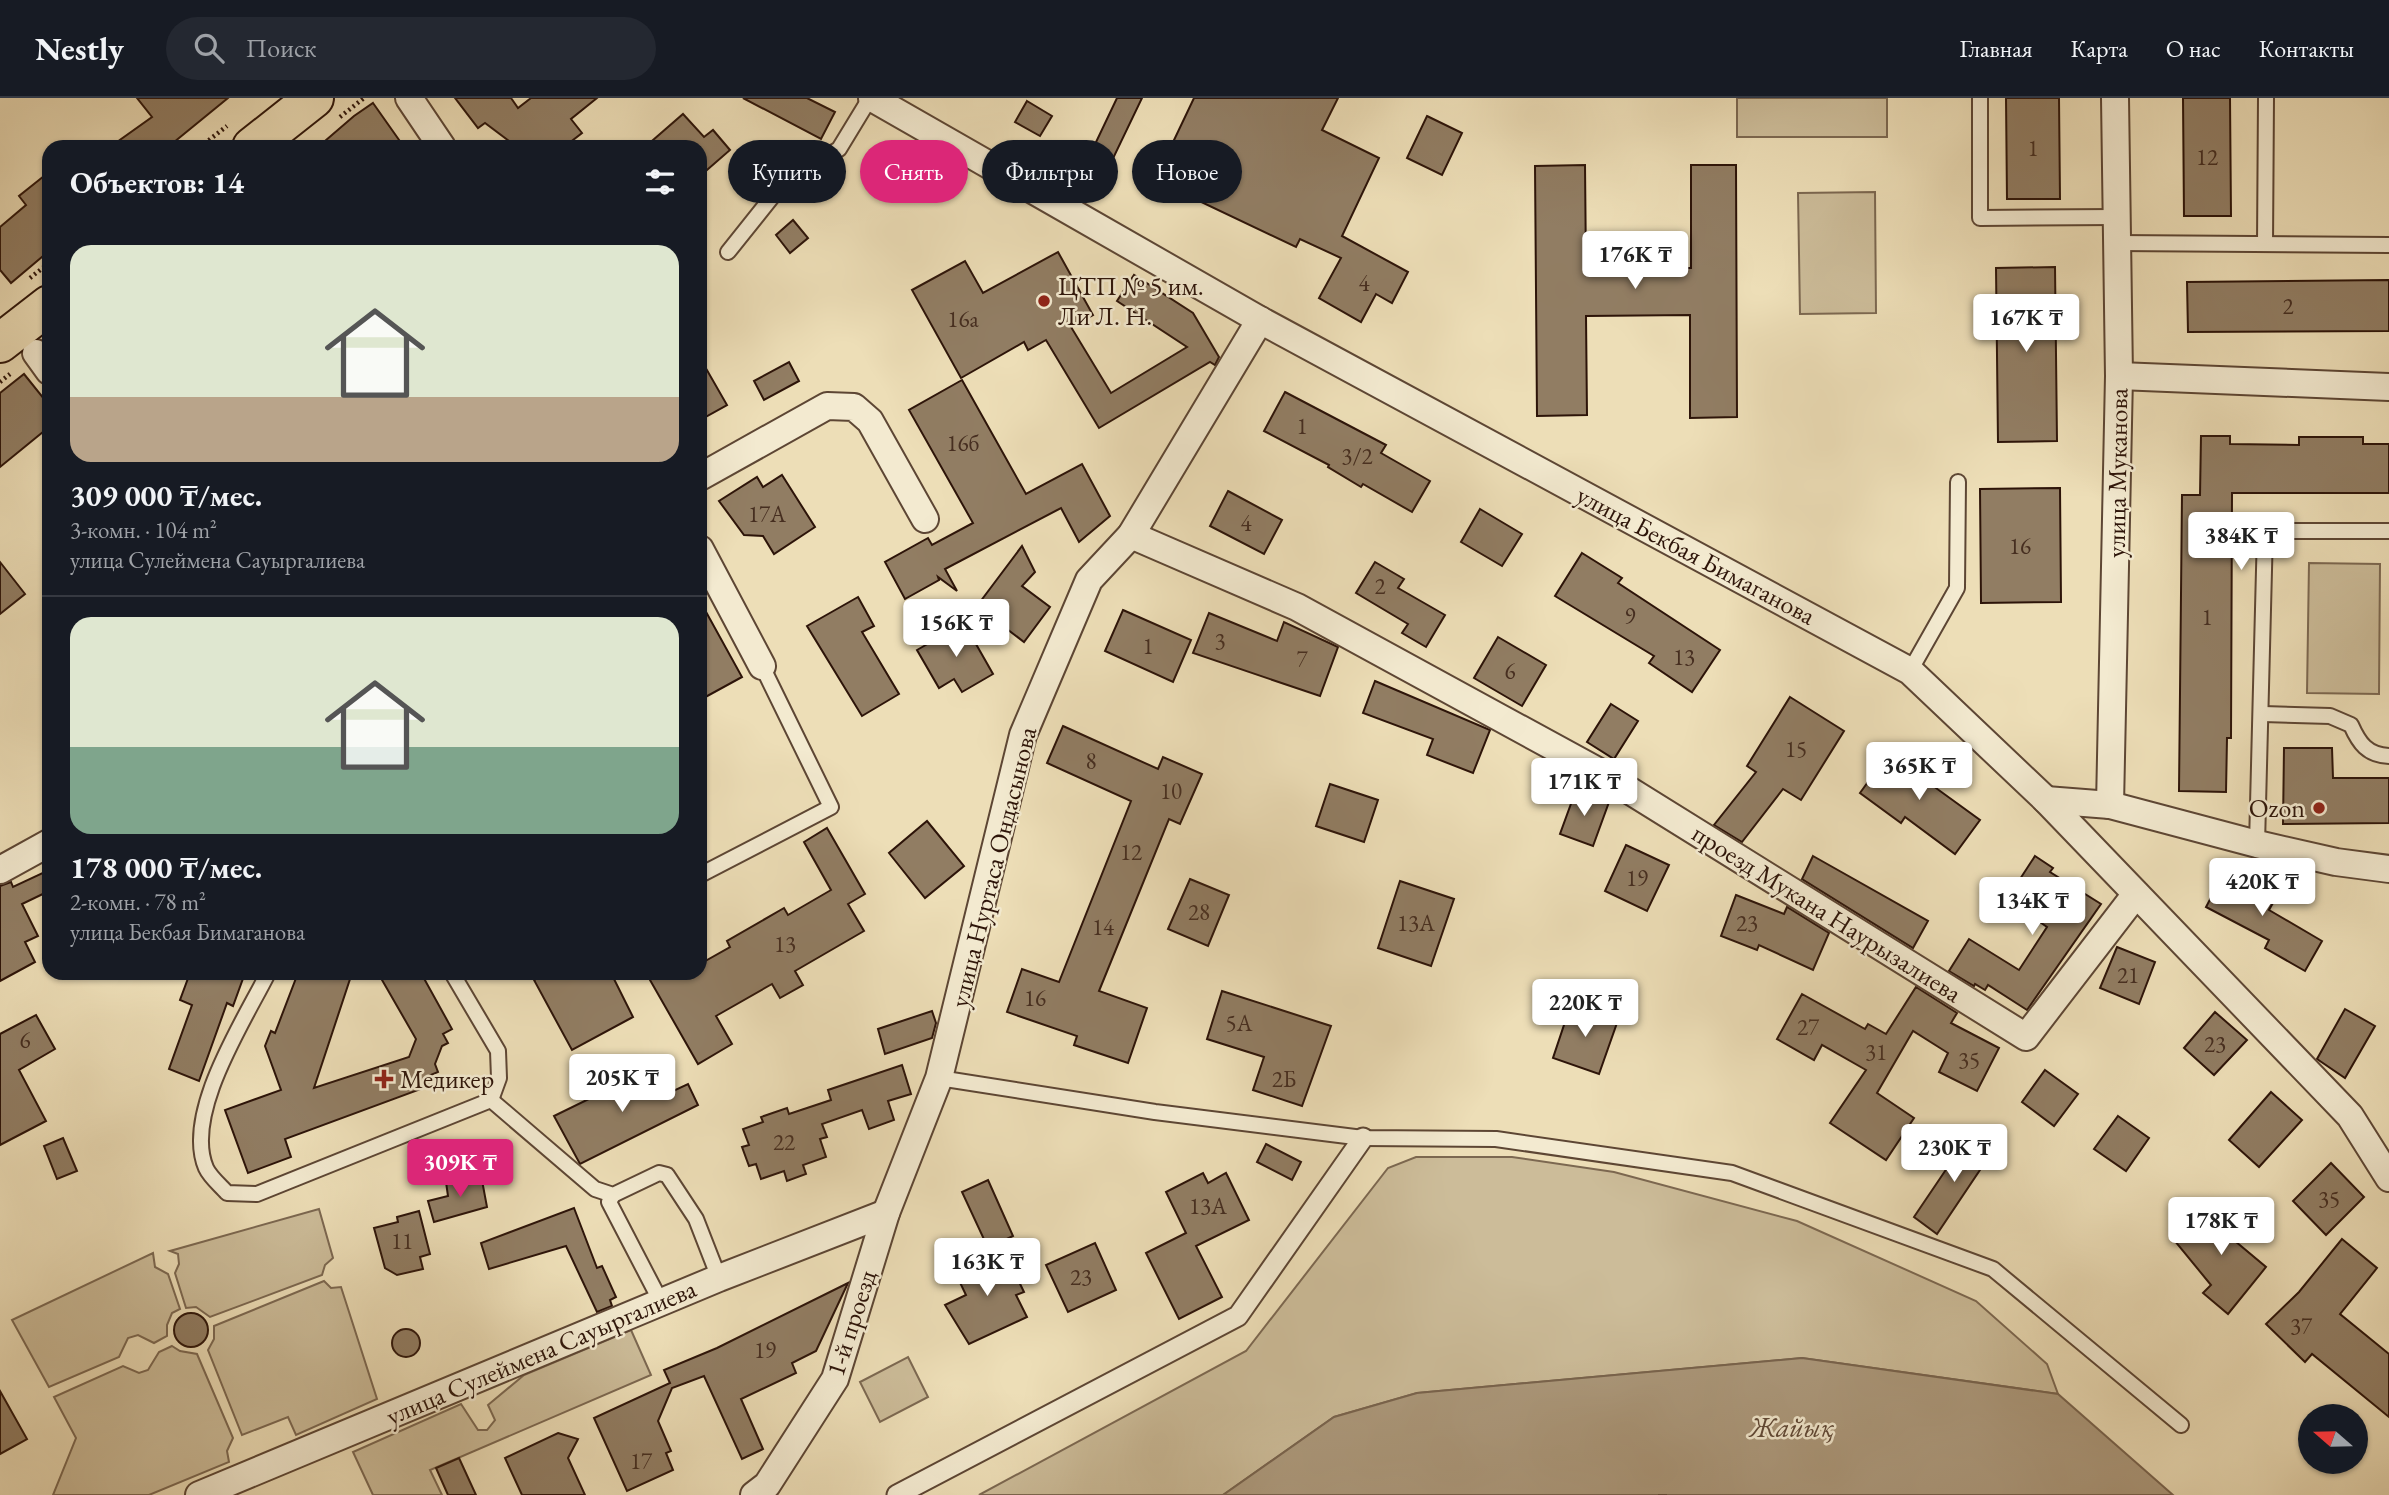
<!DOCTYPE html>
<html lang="ru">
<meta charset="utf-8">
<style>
:root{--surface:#171b24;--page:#242831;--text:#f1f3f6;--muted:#9ea1a6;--line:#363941;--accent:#db2777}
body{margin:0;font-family:"EB Garamond",serif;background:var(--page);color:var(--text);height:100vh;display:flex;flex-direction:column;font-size:26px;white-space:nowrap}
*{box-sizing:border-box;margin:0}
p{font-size:23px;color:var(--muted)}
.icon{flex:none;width:38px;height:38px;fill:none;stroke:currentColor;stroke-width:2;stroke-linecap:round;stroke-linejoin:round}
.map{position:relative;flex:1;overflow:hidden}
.side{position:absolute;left:42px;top:42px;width:665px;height:840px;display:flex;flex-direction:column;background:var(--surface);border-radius:21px;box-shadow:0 2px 5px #0004}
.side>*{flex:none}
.top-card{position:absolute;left:728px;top:42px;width:665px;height:63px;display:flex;gap:14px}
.needle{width:46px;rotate:290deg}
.controls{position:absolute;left:2298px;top:1306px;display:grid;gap:14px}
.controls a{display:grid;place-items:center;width:70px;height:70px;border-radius:50%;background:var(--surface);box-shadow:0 2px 5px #0004;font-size:35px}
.price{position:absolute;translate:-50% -60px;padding:0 16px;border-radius:7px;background:#fff;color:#222;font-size:23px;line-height:46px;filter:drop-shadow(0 2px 4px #0008)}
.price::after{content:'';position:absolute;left:50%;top:42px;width:21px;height:16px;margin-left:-10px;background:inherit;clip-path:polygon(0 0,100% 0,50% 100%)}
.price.on{background:var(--accent);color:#fff}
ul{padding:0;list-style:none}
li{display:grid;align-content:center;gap:14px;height:371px;padding:0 28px}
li+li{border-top:2px solid var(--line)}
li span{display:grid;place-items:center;height:217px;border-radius:21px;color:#555}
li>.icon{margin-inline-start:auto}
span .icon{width:126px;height:126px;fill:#fffc;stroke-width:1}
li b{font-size:30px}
h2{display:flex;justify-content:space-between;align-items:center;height:84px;padding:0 28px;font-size:30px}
.tag{padding:0 24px;border-radius:32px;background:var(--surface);box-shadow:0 2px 5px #0004;font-size:24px;line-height:63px}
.tag.on{background:var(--accent);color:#fff}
header{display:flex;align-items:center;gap:42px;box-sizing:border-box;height:98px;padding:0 35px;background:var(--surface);border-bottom:2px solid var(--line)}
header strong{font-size:33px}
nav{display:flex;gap:38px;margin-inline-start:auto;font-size:24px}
.search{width:490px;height:63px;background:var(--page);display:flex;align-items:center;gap:18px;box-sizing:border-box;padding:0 24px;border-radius:38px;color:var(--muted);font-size:26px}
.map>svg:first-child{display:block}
.green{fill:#ccbc99;stroke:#7c6851;stroke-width:2}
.water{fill:#ac997c;stroke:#79644e;stroke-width:2}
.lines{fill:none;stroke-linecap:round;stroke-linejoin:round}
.ferry{stroke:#604937;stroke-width:2;stroke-dasharray:9 7;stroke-linecap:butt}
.building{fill:#917d63;stroke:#2d1409;stroke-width:2}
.service-casing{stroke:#5d4634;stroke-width:18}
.pedestrian-casing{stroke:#5d4634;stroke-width:23}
.minor-casing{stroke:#5d4634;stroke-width:30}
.primary-casing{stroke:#2d1409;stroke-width:42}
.path{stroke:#2d1409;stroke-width:4.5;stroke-dasharray:2 3.5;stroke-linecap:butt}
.service{stroke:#f3ead0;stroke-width:14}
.pedestrian{stroke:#f3ead0;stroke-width:19}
.minor{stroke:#f3ead0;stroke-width:26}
.primary{stroke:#eddeb7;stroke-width:38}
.poi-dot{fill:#8f2418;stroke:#f3ead0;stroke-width:2.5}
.labels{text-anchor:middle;stroke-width:5;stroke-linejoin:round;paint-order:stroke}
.number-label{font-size:23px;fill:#462e20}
.poi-label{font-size:26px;fill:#2d1409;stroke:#f3ead0;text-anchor:start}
.street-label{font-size:26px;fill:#2d1409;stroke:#f3ead0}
.water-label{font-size:28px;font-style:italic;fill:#604937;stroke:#f3ead0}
</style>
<header>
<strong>Nestly</strong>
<div class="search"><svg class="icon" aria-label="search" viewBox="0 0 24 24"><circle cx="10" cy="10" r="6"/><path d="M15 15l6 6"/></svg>Поиск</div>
<nav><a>Главная</a><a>Карта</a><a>О нас</a><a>Контакты</a></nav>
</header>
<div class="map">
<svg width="2389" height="1397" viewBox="0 0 2389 1397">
<rect width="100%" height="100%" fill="#eddeb7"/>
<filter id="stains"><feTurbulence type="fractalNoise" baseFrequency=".00286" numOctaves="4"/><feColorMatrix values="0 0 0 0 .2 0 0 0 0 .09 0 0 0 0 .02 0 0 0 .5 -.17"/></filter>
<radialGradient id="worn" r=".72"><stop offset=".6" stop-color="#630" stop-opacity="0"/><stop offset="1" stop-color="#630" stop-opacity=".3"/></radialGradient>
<!-- green -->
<g class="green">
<rect x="1737" y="0" width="150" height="39"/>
<polygon points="1875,94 1876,215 1800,216 1798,95"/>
<polygon points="2309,465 2380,466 2379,596 2307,595"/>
<polygon points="1416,1059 1512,1059 1614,1074 1797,1123 1976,1203 2047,1266 2058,1296 1802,1260 1417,1295 1334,1319 1223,1397 979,1397 1246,1253 1388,1070"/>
<polygon points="319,1111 333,1160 325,1167 322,1177 210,1219 196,1209 186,1210 175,1175 179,1166 178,1156 170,1153"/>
<polygon points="153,1155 155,1169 168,1176 180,1211 172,1215 167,1227 167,1238 154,1245 138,1237 128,1240 119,1259 49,1289 12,1222"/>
<polygon points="324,1183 331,1190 341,1189 377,1301 296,1337 288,1319 242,1337 208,1252 214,1241 214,1228"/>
<polygon points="631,1232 651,1277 430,1372 442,1397 373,1397 353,1354 461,1306 478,1332 487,1332 495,1322 488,1307 524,1277"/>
<polygon points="172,1248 180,1253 197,1256 233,1340 227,1353 229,1364 149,1397 53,1397 76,1340 54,1299 123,1268 139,1275 148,1272 159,1254"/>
<polygon points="908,1259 928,1299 880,1324 860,1284"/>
</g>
<!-- water -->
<polygon class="water" points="1802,1260 2058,1296 2173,1397 1223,1397 1334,1319 1417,1295"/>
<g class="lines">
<!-- ferry -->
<polyline class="ferry" points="1658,1397 1671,1397"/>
</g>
<!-- building -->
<g class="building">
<polygon points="137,0 228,0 168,49 110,49 152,19"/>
<polygon points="455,0 511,0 518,10 531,0 597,0 571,21 582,35 564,49 517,49 485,25 478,30"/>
<polygon points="743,0 807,0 835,14 821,41"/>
<polygon points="1117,0 1142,0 1107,73 1087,63"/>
<polygon points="1194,0 1338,0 1322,32 1379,60 1342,138 1408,174 1392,205 1376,196 1361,224 1319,200 1341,160 1300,141 1296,149 1155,82"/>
<polygon points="2006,0 2059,0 2060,101 2007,101"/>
<polygon points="2183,0 2230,0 2231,118 2184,118"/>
<polygon points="1027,3 1052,18 1040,38 1015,24"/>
<polygon points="373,5 404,49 318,49 354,18"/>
<polygon points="683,16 704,39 713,32 730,52 700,78 700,49 645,49"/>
<polygon points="1427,18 1462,35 1442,77 1407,60"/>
<polygon points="893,49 914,61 903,82 881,70"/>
<polygon points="1585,67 1586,170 1691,170 1691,67 1736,67 1737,319 1690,320 1690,217 1586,218 1587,317 1537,318 1535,68"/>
<polygon points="49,74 49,153 11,185 0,172 0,129 26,107 19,98"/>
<polygon points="793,122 808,140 790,155 776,137"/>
<polygon points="1058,154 1093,217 1071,229 1111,295 1187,249 1117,203 1134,177 1193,215 1219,259 1215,267 1210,264 1099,330 1046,242 1028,252 1024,244 961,280 912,192 965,163 983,195"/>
<polygon points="2055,169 2057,343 1998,344 1996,170"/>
<polygon points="2389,182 2389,233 2188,234 2187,184"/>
<polygon points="700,260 727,307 700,322"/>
<polygon points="789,264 799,283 764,302 754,283"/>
<polygon points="24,276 49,307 49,329 0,369 0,295"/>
<polygon points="962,282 1026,396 1082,366 1110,418 1079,444 1061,410 945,471 957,493 938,479 939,482 905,501 885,464 928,440 932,447 973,425 909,312"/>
<polygon points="1285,294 1386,347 1381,355 1430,383 1412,414 1363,386 1361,389 1328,369 1329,367 1264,333"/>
<polygon points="2201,338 2230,338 2230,346 2299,347 2299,339 2363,339 2363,346 2389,346 2389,395 2232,395 2231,640 2227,640 2226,694 2179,693 2182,397 2200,397"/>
<polygon points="782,377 815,429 774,456 763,438 744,437 719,403 757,379 763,389"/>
<polygon points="2060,390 2061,504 1981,505 1980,391"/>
<polygon points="1228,393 1282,422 1264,456 1210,428"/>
<polygon points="1480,411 1522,436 1502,468 1461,444"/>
<polygon points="1022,448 1035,474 1022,488 1050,509 1024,544 977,508"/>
<polygon points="1582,455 1622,480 1618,485 1720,552 1692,594 1649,565 1654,558 1555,498"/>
<polygon points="0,464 25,496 0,516"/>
<polygon points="1375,464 1404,481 1398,490 1445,517 1426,549 1402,535 1408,526 1356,495"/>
<polygon points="858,499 874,528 862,534 899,596 862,618 807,528"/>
<polygon points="700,503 742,579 700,602"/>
<polygon points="1123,512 1191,542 1173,584 1105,553"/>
<polygon points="1209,515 1277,543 1284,524 1338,549 1320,598 1193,555"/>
<polygon points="964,525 993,576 962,594 954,581 939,590 917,552"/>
<polygon points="1498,539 1546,567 1522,608 1474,580"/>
<polygon points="1375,583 1490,632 1473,675 1427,657 1433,641 1363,615"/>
<polygon points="1790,599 1844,633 1801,702 1783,691 1742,744 1714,727 1756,674 1747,668"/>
<polygon points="1611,606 1638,623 1614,661 1587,644"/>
<polygon points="1063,628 1158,671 1163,659 1202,676 1180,726 1169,721 1099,893 1147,910 1128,965 1074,947 1077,938 1007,914 1022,871 1059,884 1131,703 1047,665"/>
<polygon points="2284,650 2332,650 2333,680 2389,680 2389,725 2283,726"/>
<polygon points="1891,652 1932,682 1929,685 1980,722 1955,756 1905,719 1901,725 1860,695"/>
<polygon points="1330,686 1378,702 1364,744 1316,728"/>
<polygon points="1576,692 1609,704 1593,748 1560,736"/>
<polygon points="927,723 964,768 925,800 889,755"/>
<polygon points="827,730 865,796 848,806 864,833 795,873 803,887 780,900 772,886 716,918 732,946 698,966 646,875 700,875 700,866 730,849 727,843 784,810 788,817 831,792 804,744"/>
<polygon points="1626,747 1669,767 1647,813 1605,793"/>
<polygon points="1813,758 1928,823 1913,850 1802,781"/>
<polygon points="2035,758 2053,770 2050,774 2101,806 2027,912 1988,887 1985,892 1975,886 1974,888 1949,873 1969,841 2019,872 2047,829 2007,801"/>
<polygon points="2227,769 2278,796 2269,812 2322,843 2305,873 2265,850 2269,842 2206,809"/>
<polygon points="49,772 49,793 22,806 38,838 25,844 35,864 0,883 0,788 11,784 13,789"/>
<polygon points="1190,781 1229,797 1208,848 1168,831"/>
<polygon points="1400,783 1454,801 1431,868 1378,850"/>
<polygon points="1736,797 1784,816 1787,809 1829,835 1813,872 1759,847 1757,852 1721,838"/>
<polygon points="2117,849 2155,864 2139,906 2100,890"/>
<polygon points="190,875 245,875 233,908 227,905 199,983 169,971 192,907 180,902"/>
<polygon points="298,875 352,875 314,990 409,959 416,941 378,875 421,875 452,931 443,936 448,945 442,948 435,966 438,974 426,979 429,988 285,1041 291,1059 248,1075 225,1012 281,992 265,948 271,933 275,935"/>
<polygon points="547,875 611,875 633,919 572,952 534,882"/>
<polygon points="1916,889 1957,915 1951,925 1999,950 1977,993 1939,974 1948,955 1913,933 1877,995 1914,1020 1886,1062 1830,1025 1866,972 1822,947 1814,962 1777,941 1802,896 1865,931 1868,926 1886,936"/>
<polygon points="1222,893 1331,928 1302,1008 1253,992 1264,959 1207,941"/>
<polygon points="1571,906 1618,922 1599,976 1553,960"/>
<polygon points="2345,911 2375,928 2345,980 2317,961"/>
<polygon points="932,913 936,925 932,940 885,956 878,931"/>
<polygon points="2215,914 2247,942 2214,977 2184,950"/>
<polygon points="36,917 55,951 19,972 46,1023 0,1047 0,936"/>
<polygon points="902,967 911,996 888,1003 894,1022 869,1031 862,1012 822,1026 827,1039 820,1041 826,1059 803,1067 806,1076 787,1083 784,1073 761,1081 756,1066 749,1068 742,1049 749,1047 743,1031 763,1024 761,1019 787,1010 789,1016 831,1002 828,992"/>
<polygon points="656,968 669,995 688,986 698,1007 580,1066 554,1018"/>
<polygon points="2045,972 2078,996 2054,1028 2022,1004"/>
<polygon points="2271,994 2302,1022 2259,1069 2229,1042"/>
<polygon points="2118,1018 2149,1040 2126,1073 2094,1051"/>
<polygon points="1970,1036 1994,1051 1937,1136 1914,1119"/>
<polygon points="63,1040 77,1073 57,1081 44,1048"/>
<polygon points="1266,1046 1301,1064 1292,1082 1257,1064"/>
<polygon points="2331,1065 2364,1099 2326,1137 2293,1103"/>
<polygon points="1203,1075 1208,1085 1226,1075 1249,1122 1196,1148 1222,1199 1179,1221 1146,1155 1186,1135 1166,1094"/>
<polygon points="481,1077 487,1109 434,1124 428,1103 448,1098 446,1084"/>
<polygon points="988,1082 1013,1138 988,1150 962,1094"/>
<polygon points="2222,1102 2242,1127 2229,1138 2266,1169 2228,1216 2203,1195 2211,1187 2174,1142"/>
<polygon points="574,1110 597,1170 602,1168 616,1199 610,1202 612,1208 597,1214 566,1148 489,1171 481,1145"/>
<polygon points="419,1113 430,1156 420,1159 423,1171 397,1177 385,1170 374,1130 398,1124 397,1119"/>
<polygon points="2342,1141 2377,1170 2340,1216 2389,1256 2389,1319 2312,1256 2305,1264 2266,1226 2299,1194"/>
<polygon points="1095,1145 1116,1192 1068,1214 1046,1167"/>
<polygon points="1003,1151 1024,1194 1016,1197 1027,1219 969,1246 945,1207 966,1197 955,1174"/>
<polygon points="848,1185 816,1253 792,1265 796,1275 741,1301 763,1351 742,1361 704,1278 672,1290 658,1323 671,1353 666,1355 673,1372 627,1393 594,1320 670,1285 664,1272 717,1250"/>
<circle cx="191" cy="1232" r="17"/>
<circle cx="406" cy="1245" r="14"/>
<polygon points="0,1293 27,1341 0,1356"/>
<polygon points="558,1335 578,1341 568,1360 585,1397 522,1397 505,1360"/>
<polygon points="459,1360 476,1397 448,1397 436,1370"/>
</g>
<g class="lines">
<!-- service casing -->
<g class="service-casing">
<g id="service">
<polyline points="1980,0 1980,120 2116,119"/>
<polyline points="2117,145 2389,147"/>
<polyline points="2265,146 2266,0"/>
<polyline points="728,154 784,84 839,51 870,0"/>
<polyline points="1910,573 1957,490 1958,384"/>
<path d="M2263,616l67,2 21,9c8,18 16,30 38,31"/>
<polyline points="2257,746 2265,433 2389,433"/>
<polyline points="700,777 831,709 762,568"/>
<path d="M268,875c-24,48 -85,141 -62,195 4,9 15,18 21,25l30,1 234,-94 8,-22 -1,-27 -46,-78"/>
<polyline points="939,980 1155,1014 1363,1040 1496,1041 1732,1075 1993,1171 2181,1327"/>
<polyline points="491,1002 595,1091 613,1097 659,1075 667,1077 696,1121 719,1180"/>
<polyline points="613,1097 609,1104 661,1204"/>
</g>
</g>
<!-- pedestrian casing -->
<g class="pedestrian-casing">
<polyline id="pedestrian" points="897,1397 1238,1218 1363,1040"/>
</g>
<!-- minor casing -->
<g class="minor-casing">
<g id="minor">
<polyline points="409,0 442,49"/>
<polyline points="872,0 1260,222 1910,573 2046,702 2350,1018 2389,1080"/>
<polyline points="36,255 49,273"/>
<polyline points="2119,278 2389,289"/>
<polyline points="700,379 827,308 854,309 870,323 925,421"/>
<polyline points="1131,437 1297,509 1603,676 2026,939 2136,796"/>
<polyline points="700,451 762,568"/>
<polyline points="2046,702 2110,707 2257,746 2336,764 2389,771"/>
<polyline points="2110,707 2119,278 2115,0"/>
<polyline points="0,772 49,745"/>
<polyline points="199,1397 719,1180 886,1115"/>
<polyline points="754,1397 767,1387 835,1281 886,1115 939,980 1023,637 1089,482 1131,437 1260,222"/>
</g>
</g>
<!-- primary casing -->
<g class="primary-casing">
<g id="primary">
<polyline points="252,49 314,0"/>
<polyline points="0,245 49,207"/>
</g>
</g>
<!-- path -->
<g class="path">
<polyline points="340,19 364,0"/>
<polyline points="200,49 227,28"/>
<polyline points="30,180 49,165"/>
<polyline points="0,284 10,276"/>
</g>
<!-- service -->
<use href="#service" class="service"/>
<!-- pedestrian -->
<use href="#pedestrian" class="pedestrian"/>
<!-- minor -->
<use href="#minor" class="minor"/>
<!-- primary -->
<use href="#primary" class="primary"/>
</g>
<!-- markers -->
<g class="poi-dot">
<circle cx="1044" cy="203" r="7"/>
<circle cx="2319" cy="710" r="7"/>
<path d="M380.5 970.5h7v7h7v7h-7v7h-7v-7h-7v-7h7z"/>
</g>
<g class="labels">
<!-- number labels -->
<g class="number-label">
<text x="2033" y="58">1</text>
<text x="2207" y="67">12</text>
<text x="1364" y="193">4</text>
<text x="2288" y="216">2</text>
<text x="963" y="229">16а</text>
<text x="1302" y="336">1</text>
<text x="963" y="353">16б</text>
<text x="1357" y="366">3/2</text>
<text x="767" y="424">17А</text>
<text x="1246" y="433">4</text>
<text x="2020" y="456">16</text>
<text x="1380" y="496">2</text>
<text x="1630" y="526">9</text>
<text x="2207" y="527">1</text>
<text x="1220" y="551">3</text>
<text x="1148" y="556">1</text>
<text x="1684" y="567">13</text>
<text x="1302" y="569">7</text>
<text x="1510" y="581">6</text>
<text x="1796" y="659">15</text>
<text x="1091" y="671">8</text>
<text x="1171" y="701">10</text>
<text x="1131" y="762">12</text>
<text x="1637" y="788">19</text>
<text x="1199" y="822">28</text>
<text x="1416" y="833">13А</text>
<text x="1747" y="833">23</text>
<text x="1103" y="837">14</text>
<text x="785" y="854">13</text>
<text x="2128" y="885">21</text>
<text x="1035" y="908">16</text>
<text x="1239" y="933">5А</text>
<text x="1808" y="937">27</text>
<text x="25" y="950">6</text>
<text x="2215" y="954">23</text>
<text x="1876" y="962">31</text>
<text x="1969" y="970">35</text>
<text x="1284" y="989">2Б</text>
<text x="784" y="1052">22</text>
<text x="2329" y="1109">35</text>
<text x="1208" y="1116">13А</text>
<text x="402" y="1151">11</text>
<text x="1081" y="1187">23</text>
<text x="2301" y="1236">37</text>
<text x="765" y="1260">19</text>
<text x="641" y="1371">17</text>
</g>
<!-- poi labels -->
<g class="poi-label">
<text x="1058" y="197">ЦТП № 5 им.<tspan x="1058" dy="30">Ли Л. Н.</tspan></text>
<text x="2305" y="719" text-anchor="end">Ozon</text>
<text x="400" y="990">Медикер</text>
</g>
<!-- street labels -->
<g class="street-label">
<text transform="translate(2117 375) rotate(-89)" y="9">улица Муканова</text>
<text transform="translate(1696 457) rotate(28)" y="9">улица Бекбая Бимаганова</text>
<text transform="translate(993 769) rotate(-76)" y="9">улица Нуртаса Ондасынова</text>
<text transform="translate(1827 815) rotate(32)" y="9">проезд Мукана Наурызалиева</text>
<text transform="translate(851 1225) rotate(-72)" y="9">1-й проезд</text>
<text transform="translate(541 1254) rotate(-23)" y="9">улица Сулеймена Сауыргалиева</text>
</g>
<!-- water labels -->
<g class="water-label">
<text x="1792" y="1339">Жайық</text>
</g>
</g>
<rect width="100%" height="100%" filter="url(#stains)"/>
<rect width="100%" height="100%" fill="url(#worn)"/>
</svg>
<div class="controls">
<a><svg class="needle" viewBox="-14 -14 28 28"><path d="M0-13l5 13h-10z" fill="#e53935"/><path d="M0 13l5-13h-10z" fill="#9ea1a6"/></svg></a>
</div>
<b class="price" style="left:1635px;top:193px">176K ₸</b>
<b class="price" style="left:2026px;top:256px">167K ₸</b>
<b class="price" style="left:2241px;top:474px">384K ₸</b>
<b class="price" style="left:956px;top:561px">156K ₸</b>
<b class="price" style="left:1919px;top:704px">365K ₸</b>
<b class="price" style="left:1584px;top:720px">171K ₸</b>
<b class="price" style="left:2262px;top:820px">420K ₸</b>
<b class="price" style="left:2032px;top:839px">134K ₸</b>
<b class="price" style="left:1585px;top:941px">220K ₸</b>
<b class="price" style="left:622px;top:1016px">205K ₸</b>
<b class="price" style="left:1954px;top:1086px">230K ₸</b>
<b class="price on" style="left:460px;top:1101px">309K ₸</b>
<b class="price" style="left:2221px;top:1159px">178K ₸</b>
<b class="price" style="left:987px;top:1200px">163K ₸</b>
<div class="top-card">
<a class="tag">Купить</a>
<a class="tag on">Снять</a>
<a class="tag">Фильтры</a>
<a class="tag">Новое</a>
</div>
<section class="side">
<h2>Объектов: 14<svg class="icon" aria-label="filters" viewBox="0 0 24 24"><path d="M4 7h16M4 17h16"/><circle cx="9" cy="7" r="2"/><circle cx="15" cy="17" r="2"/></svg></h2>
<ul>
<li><span style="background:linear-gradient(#dfe7d0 70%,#b9a48a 0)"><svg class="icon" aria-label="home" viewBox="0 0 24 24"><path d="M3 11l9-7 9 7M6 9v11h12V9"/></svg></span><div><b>309 000 ₸/мес.</b><p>3-комн. · 104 m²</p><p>улица Сулеймена Сауыргалиева</p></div></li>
<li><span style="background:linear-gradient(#dfe7d0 60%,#7fa58c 0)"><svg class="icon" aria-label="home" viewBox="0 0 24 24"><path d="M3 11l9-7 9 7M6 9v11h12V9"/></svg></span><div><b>178 000 ₸/мес.</b><p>2-комн. · 78 m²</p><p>улица Бекбая Бимаганова</p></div></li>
</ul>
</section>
</div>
